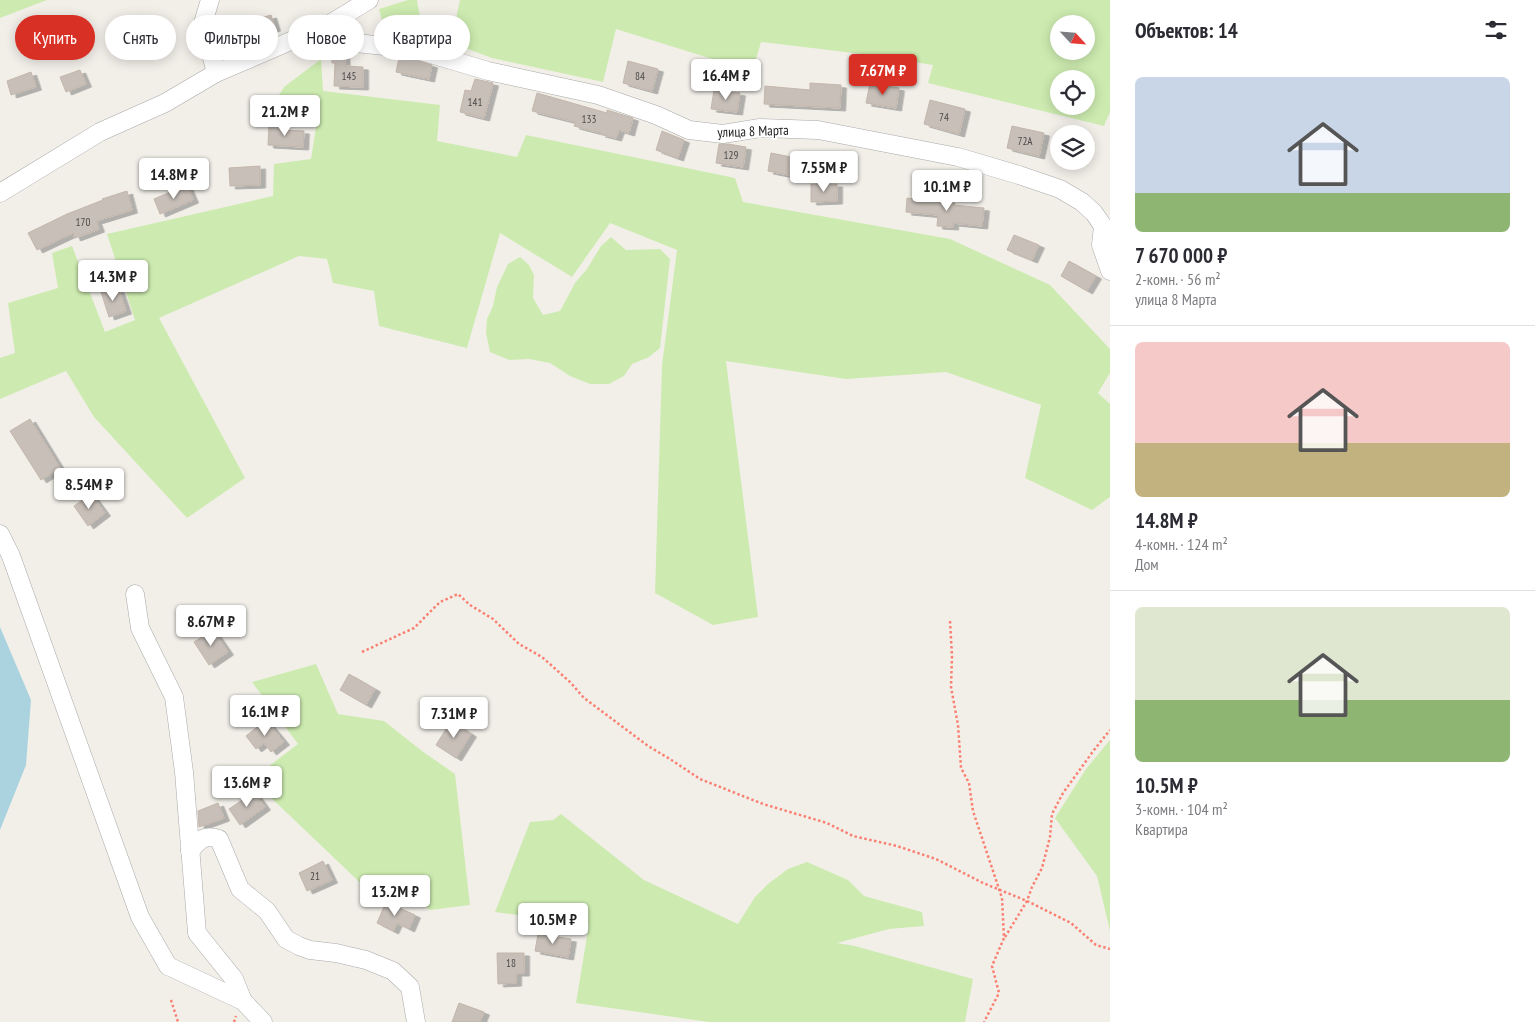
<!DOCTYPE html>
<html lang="ru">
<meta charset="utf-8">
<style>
:root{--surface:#fff;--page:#f2f2f3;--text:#2b2b33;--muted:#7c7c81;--line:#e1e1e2;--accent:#d93025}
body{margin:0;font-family:"PT Sans Narrow",sans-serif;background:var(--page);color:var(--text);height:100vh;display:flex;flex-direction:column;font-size:19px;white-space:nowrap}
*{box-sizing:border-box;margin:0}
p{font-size:16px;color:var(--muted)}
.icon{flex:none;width:28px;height:28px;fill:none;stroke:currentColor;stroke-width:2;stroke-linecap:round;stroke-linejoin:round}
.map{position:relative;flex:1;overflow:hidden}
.side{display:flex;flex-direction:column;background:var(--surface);width:425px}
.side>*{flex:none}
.banner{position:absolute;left:15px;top:15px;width:475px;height:45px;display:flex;gap:10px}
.needle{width:32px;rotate:116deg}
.fabs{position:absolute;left:1050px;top:15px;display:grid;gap:10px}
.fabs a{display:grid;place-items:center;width:45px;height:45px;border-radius:50%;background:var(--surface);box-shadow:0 2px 12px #0003;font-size:25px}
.price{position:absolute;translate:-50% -42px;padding:0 11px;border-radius:5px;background:#fff;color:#222;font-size:16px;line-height:32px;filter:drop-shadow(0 1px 2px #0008)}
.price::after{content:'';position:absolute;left:50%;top:30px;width:15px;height:11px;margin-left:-8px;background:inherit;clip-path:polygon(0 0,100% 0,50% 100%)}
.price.active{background:var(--accent);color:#fff}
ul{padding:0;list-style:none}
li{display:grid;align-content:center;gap:10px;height:265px;padding:0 25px}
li+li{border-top:1px solid var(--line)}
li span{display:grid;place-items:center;height:155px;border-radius:8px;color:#555}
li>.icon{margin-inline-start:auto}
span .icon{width:90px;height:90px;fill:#fffc;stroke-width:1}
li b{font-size:21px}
h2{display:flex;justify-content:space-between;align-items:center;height:60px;padding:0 25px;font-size:21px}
.chip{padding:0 18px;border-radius:22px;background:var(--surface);box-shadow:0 2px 12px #0003;font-size:18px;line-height:45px}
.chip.active{background:var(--accent);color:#fff}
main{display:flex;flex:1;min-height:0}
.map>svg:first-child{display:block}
.grass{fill:#cdebb0;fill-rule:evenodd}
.water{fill:#aad3df}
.building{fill:#c7bfb8;stroke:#c4b6ab;filter:url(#shadow)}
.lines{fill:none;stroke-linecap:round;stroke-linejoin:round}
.minor-casing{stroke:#a9a9a9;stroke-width:19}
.path{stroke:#fa8072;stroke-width:2.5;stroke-dasharray:2.5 2.5;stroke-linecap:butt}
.minor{stroke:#fff;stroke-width:18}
.labels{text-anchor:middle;stroke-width:4;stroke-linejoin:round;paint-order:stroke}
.number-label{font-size:11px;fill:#4b4948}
.street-label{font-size:14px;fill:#222;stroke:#fff}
</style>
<main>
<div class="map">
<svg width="1110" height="1022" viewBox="0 0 1110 1022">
<defs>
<filter id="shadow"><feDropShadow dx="5.5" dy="3" stdDeviation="0" flood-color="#0004"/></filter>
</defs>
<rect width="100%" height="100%" fill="#f2efe9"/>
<!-- grass -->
<g class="grass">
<polygon points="0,0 47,0 0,18"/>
<path d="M408,0h9l3,17 35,6 5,-23h650v112l-6,14 -176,-43 5,-18 -71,-11 -101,-12 -7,24 -45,-8 -93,-29 -13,53 -111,-24 -69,-26h-38l-6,-23zM1059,24h27v27h-27zM1059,79h27v27h-27z"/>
<polygon points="321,59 323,91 440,105 437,141 517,157 526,135 735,178 743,202 950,239 1050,285 1110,349 1110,373 1098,393 1110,404 1110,497 1092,510 1025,478 1041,405 946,372 846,379 726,361 758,617 713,625 655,593 662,365 677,250 610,223 572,277 500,233 467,348 379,326 374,291 333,283 327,259 299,256 159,318 245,478 187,518 94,417 66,371 0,399 0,358 15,353 8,303 58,288 52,253 72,246 105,332 135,320 107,234 273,196 274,164 311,159 316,127 269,111 284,87"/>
<polygon points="611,237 626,250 660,249 670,259 660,348 649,357 632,364 624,376 609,384 590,384 570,376 550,363 529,359 509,360 490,352 486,333 487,319 493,306 497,287 508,264 520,257 529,265 534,275 533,298 543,315 560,311 575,283 587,269 601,246"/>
<polygon points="316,664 338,714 384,721 422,751 455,774 470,905 430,910 391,881 373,895 265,792 260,773 298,744 252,682"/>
<polygon points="1110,740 1110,931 1097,876 1055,818 1086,769"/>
<polygon points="561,814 644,880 738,924 755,897 768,884 788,869 807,862 848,880 864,896 922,912 924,926 889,929 837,943 855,946 973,979 965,1022 709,1022 576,1003 589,924 495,912 530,822 553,820"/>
</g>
<!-- water -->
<polygon class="water" points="0,627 31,700 26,765 0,830"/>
<!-- building -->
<g class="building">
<polygon points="271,15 275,28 249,36 243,23"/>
<polygon points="331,51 344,52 345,66 363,67 363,87 334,86 335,63 332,63"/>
<polygon points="399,58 412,59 432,65 429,79 396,72"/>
<polygon points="628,61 658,69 652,91 623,83"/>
<polygon points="80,70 86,84 66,92 60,77"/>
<polygon points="31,72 36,87 11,95 7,81"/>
<polygon points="475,79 493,83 484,118 460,112 465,90 471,91"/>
<polygon points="810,83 841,85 840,108 764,104 765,86 810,90"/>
<polygon points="870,83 899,88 896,108 866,103"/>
<polygon points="714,90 740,93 737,112 711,109"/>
<polygon points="537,93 607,113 607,110 633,118 629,133 619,130 616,138 600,134 601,133 574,126 576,122 532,111"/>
<polygon points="930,100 965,109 959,134 924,124"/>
<polygon points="269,123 283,124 283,130 304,131 303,147 268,145"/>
<polygon points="1012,126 1044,133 1039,156 1007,148"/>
<polygon points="662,131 684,140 678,158 656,150"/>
<polygon points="719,144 728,144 746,147 743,167 716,163"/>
<polygon points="771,153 801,159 798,177 768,171"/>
<polygon points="260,166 260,185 230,186 229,168"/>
<polygon points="811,184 837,184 837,201 811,202"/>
<polygon points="187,185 193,200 160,214 154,199"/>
<polygon points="127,191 132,210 96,221 99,229 75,238 73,233 37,250 28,233 67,214 103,200 102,199"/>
<polygon points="907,198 926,200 926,201 955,203 954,205 984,208 982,226 953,223 953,227 937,226 938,215 906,212"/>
<polygon points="1014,235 1039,245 1032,260 1007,250"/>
<polygon points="1069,261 1096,276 1087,291 1061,276"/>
<polygon points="118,287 126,311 109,317 101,292"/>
<polygon points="30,419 60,468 41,480 10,431"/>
<polygon points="91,494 105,513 88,526 74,506"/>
<polygon points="213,630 228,652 209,665 194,642"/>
<polygon points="349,674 375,689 366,705 340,690"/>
<polygon points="266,720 284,742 271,752 264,743 256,749 246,736"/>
<polygon points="451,721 471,734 456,758 436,745"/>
<polygon points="254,792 265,807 240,825 229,809"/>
<polygon points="218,803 224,818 199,827 198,811"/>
<polygon points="323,861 332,880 307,891 299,873"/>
<polygon points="386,902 415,915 409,929 397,923 393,931 377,923"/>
<polygon points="538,934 571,939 568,957 535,951"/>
<polygon points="497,953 524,953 524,973 516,973 516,983 498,984"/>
<polygon points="459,1003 484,1012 480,1022 452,1022"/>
</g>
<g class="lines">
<!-- minor casing -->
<g class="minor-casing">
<g id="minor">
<polyline points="210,0 203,23 216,73"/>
<polyline points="328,25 336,41 414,49 488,71 598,95 656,115 689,130 723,134 760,128 818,130 958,157 1019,175 1060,189 1082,202 1094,213 1103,226 1101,245 1110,271"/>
<polyline points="0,193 100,132 165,103 216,73 328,25 369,0"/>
<polyline points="0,534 11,556 140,917 168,966 243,1001 263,1022"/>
<polyline points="135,594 140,628 174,697 184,772 197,933 234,979 243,1001"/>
<path d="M190,851c9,-11 14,-17 29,-12l21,50 27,22 19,28 13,7 11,4 26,3 30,7 27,11 17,16 6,35"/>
</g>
</g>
<!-- path -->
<g class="path">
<polyline points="950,621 952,656 951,687 958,725 961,768 969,783 973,811 1002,898 1004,938 992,966 999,993 984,1022"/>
<polyline points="362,652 414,628 440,602 458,594 470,605 493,619 519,644 542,657 570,682 584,698 648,746 670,759 700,779 763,804 827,823 853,836 897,846 936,859 983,883 1027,901 1071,923 1096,945 1110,949"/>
<polyline points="1005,937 1027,901 1032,887 1042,868 1050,837 1052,814 1063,793 1094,750 1110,730"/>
<polyline points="171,1000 178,1022"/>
<polyline points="234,1022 236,1016"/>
</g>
<!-- minor -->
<use href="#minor" class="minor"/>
</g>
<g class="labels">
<!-- number labels -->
<g class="number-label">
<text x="349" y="80">145</text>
<text x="640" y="80">84</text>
<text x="475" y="106">141</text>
<text x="944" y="121">74</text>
<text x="589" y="123">133</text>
<text x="1025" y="145">72А</text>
<text x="731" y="159">129</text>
<text x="83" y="226">170</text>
<text x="315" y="880">21</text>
<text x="511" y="967">18</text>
</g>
<!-- street labels -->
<g class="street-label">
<text transform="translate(753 131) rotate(-2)" y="5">улица 8 Марта</text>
</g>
</g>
</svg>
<div class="fabs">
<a><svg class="needle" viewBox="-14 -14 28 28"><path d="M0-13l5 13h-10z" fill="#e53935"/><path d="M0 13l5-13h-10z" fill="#7c7c81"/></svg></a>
<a><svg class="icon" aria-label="locate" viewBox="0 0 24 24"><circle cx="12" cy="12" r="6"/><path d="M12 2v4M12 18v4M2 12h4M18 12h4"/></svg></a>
<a><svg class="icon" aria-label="layers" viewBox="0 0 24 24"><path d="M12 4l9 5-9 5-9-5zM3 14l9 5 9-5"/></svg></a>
</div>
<b class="price active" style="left:883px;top:96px">7.67M ₽</b>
<b class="price" style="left:726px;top:101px">16.4M ₽</b>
<b class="price" style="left:285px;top:137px">21.2M ₽</b>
<b class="price" style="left:824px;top:193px">7.55M ₽</b>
<b class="price" style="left:174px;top:200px">14.8M ₽</b>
<b class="price" style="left:947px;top:212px">10.1M ₽</b>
<b class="price" style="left:113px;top:302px">14.3M ₽</b>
<b class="price" style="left:89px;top:510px">8.54M ₽</b>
<b class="price" style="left:211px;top:647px">8.67M ₽</b>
<b class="price" style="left:265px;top:737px">16.1M ₽</b>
<b class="price" style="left:454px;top:739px">7.31M ₽</b>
<b class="price" style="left:247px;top:808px">13.6M ₽</b>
<b class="price" style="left:395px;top:917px">13.2M ₽</b>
<b class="price" style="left:553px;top:945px">10.5M ₽</b>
<div class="banner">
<a class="chip active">Купить</a>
<a class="chip">Снять</a>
<a class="chip">Фильтры</a>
<a class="chip">Новое</a>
<a class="chip">Квартира</a>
</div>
</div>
<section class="side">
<h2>Объектов: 14<svg class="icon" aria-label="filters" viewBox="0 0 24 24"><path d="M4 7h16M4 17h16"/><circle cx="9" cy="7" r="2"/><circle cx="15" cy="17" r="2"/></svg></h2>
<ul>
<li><span style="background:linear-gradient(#c9d6e8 75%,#8fb573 0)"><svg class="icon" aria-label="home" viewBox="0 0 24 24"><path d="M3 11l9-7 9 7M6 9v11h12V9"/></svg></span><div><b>7 670 000 ₽</b><p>2-комн. · 56 m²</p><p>улица 8 Марта</p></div></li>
<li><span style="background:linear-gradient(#f6c9c9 65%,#c2b280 0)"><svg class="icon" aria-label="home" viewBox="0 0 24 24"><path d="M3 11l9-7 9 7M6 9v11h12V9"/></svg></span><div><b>14.8M ₽</b><p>4-комн. · 124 m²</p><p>Дом</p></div></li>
<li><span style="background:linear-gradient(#dfe7d0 60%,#8fb573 0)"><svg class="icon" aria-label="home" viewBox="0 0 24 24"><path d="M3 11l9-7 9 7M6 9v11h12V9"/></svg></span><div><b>10.5M ₽</b><p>3-комн. · 104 m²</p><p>Квартира</p></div></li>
</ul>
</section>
</main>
